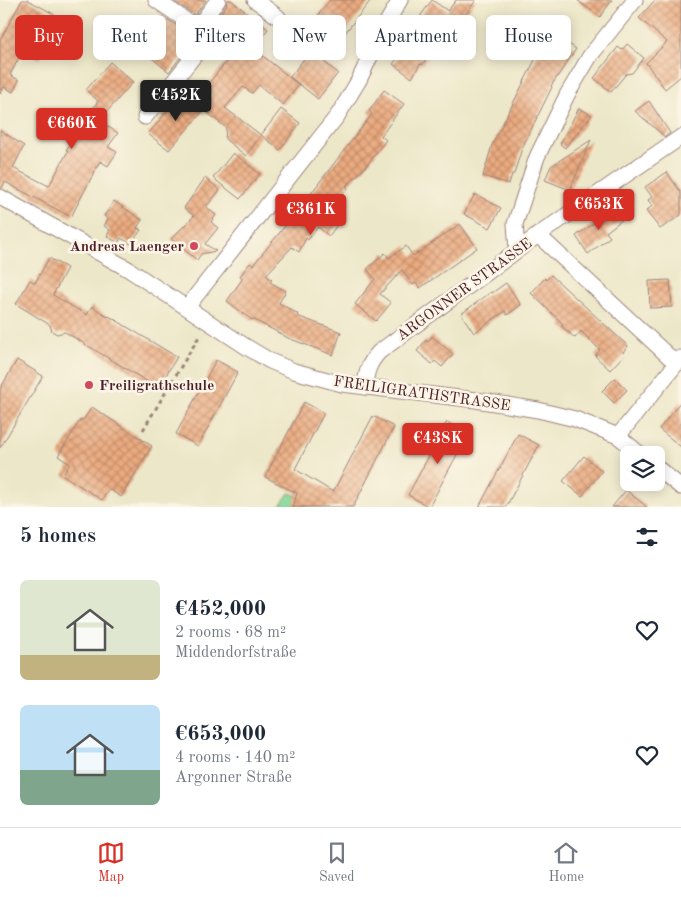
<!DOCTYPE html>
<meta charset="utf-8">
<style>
:root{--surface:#fff;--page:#f6f6f7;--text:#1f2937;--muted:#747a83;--line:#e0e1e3;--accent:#d93025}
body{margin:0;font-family:"Old Standard TT",serif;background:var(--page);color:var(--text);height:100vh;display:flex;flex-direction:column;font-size:19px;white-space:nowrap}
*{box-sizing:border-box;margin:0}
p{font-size:16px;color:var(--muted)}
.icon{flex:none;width:28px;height:28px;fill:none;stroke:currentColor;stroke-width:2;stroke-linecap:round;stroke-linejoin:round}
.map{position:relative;height:507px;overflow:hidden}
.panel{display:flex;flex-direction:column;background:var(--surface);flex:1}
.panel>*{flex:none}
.guide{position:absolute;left:15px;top:15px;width:651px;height:45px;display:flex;gap:10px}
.tools{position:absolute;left:620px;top:446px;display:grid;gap:10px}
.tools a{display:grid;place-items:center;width:45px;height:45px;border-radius:8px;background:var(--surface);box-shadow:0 2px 12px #0003;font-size:25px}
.price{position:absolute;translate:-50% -42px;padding:0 11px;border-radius:5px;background:var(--accent);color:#fff;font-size:16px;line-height:32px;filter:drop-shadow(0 1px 2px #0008)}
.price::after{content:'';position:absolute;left:50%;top:30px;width:15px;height:11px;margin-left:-8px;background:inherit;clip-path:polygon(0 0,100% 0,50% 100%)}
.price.active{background:#222;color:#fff}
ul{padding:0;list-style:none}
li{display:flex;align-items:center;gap:15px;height:125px;padding:0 20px}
li span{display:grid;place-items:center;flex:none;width:140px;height:100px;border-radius:8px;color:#555}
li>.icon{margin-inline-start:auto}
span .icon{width:60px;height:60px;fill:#fffc;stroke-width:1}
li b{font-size:21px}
h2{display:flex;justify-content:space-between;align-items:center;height:60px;padding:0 20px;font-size:21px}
.chip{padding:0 18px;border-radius:8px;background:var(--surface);box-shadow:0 2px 12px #0003;font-size:18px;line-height:45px}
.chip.active{background:var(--accent);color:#fff}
.tab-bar{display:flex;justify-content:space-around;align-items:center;height:70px;border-top:1px solid var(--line);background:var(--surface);font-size:14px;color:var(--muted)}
.tab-bar a{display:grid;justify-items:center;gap:2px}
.tab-bar .active{color:var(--accent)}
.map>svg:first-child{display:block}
.garden{fill:#83d799;stroke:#667b62}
.building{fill:url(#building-cross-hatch)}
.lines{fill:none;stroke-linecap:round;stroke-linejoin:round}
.minor-casing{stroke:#9c837a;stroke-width:17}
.path{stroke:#9c837a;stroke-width:3;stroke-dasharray:4 4;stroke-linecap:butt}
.minor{stroke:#fff;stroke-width:15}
.poi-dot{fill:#d1495b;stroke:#fcf5e5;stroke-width:2}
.labels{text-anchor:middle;stroke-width:5;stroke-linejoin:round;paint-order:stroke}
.poi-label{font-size:15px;font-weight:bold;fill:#4a1f2b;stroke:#fcf5e5;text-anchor:end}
.street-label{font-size:15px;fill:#4a1f2b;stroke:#fcf5e5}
</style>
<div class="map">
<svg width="681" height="507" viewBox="0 0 681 507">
<defs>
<pattern id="building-cross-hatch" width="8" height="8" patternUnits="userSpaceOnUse" patternTransform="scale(1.25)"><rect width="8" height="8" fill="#ebab80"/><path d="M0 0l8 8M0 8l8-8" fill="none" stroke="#c08b69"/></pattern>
</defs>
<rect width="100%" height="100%" fill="#fcf5e5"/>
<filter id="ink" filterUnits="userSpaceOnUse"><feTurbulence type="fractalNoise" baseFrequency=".02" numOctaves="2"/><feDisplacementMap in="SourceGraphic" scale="10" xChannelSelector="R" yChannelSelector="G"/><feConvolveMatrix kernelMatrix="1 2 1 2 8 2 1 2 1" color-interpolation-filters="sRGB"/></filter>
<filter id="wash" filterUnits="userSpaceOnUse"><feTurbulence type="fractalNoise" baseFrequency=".0096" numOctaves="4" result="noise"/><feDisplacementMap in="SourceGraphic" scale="20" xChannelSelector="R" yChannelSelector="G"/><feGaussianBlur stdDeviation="1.12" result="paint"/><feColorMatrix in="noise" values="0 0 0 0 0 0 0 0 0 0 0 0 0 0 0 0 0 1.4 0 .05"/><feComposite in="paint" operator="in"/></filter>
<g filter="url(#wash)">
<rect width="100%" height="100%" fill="#ede7c9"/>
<!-- garden -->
<polygon class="garden" points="289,493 330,506 332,507 279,507"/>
<g id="blocks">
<!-- building -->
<g class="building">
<polygon points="22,0 28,0 61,18 40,59 23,50 10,75 19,80 13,92 4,87 0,94 0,40"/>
<polygon points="175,0 206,0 195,15 174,1"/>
<polygon points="227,0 231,0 268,29 253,48 299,85 283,105 259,85 252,93 243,87 225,108 261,135 246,156 225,139 226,128 194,101 227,61 213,52 207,42 207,31 226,6"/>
<polygon points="330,0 371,0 323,61 338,73 318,99 290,77 310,51 296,39 306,18 312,23"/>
<polygon points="432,0 448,11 456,0 476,0 435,57 431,54 422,65 420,64 412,78 393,64 425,22 419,18"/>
<polygon points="577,0 612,0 600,17"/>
<polygon points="655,0 681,0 681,76 665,89 646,63 667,42 639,18"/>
<polygon points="162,16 188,33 188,48 169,72 148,55 160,41 149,32"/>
<polygon points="553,33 576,49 551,86 552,87 522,148 514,174 512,174 509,184 483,176 492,145 538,54"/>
<polygon points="627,44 644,58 632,73 626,74 611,92 594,78 618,47 622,50"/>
<polygon points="110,62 133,82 99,121 118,133 108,147 117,152 108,166 100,161 71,217 5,182 2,188 0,188 0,130 24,146 13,168 49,186 68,151 66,150 98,101 86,90"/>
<polygon points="384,90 404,104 381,136 386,140 363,170 346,186 348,188 328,214 339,222 329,236 318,227 308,240 306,238 299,252 292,247 266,275 272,280 270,282 286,291 279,303 298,314 297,316 341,332 333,355 288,338 253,319 252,320 227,301 243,278 240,276 250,263 253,265 295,214 372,114 369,111"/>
<polygon points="183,93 204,110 169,150 148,134"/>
<polygon points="649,101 670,133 665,137 635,111"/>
<polygon points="579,108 592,115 565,148 560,144"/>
<polygon points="281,109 300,123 280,150 261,135"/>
<polygon points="591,140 570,190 545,180 551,166"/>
<polygon points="233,153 260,174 240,199 213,178"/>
<polygon points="667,172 681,193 681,215 660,229 646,211 652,206 648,200 652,197 645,187"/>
<polygon points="205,178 220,190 206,207 216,215 211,222 218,228 205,244 216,251 201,254 197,260 171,239 194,216 184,208"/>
<polygon points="475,194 501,208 490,228 464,214"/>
<polygon points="114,201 142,220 137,228 141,230 131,244 121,238 118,243 107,236 110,230 104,226 108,219 104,216"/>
<polygon points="615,208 623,219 606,232 610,237 588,254 576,236 594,223 595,224"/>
<polygon points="460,224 477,248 420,288 416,283 413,285 402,270 380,294 391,303 376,321 355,304 375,279 367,269 385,253 389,258 406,246 413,256"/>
<polygon points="49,258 67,268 53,295 87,315 92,306 108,317 109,316 177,357 158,388 65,332 57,334 52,331 50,325 16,304 30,280 35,283"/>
<polygon points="551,275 628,346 623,352 625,354 610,370 595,356 600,350 581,331 575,338 561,326 563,324 531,293 545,278 546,280"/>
<polygon points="670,280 672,307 650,308 649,281"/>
<polygon points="506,283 521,305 507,315 505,311 474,333 461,314 491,292 492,293"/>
<polygon points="432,336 453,354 442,367 435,361 432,364 417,351 426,340 428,342"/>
<polygon points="17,360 43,376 0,448 0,389"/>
<polygon points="216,360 238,372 198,446 176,434"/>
<polygon points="615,378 627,390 614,403 602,391"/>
<polygon points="681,401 681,447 659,429"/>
<polygon points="304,402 324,413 295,469 333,492 373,416 394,427 353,507 293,507 297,493 265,477"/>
<polygon points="92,407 152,446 121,497 109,489 102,500 63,475 70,464 58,456 81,419 83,420"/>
<polygon points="447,422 468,434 429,507 408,495"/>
<polygon points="518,434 539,445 506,507 479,507"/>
<polygon points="584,456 602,471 582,496 563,481"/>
<polygon points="626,490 647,507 612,507"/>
</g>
</g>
</g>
<g filter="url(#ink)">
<use href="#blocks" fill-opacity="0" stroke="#9c837a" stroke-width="1"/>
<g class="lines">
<!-- minor casing -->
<g class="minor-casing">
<g id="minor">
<polyline points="255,0 278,17"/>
<polyline points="197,28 218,0"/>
<polyline points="145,117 198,51 197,28 156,0"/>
<polyline points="0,197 128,269 245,346 270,361 294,371 342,384 476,400 538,410 575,419 618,436 641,455"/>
<polyline points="538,235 677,364"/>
<polyline points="517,250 515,224 537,157 567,95 590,56 635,0"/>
<polyline points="187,307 338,115 359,80 384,27 400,0"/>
<path d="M365,387c1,-15 4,-24 14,-35l159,-117 143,-98"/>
<polyline points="618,436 681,358"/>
<polyline points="656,467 681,487"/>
</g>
</g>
<!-- path -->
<polyline class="path" points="143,430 200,335"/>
<!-- minor -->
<use href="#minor" class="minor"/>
</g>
</g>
<!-- markers -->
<g class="poi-dot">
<circle cx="194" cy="246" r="5"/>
<circle cx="89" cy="385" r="5"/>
</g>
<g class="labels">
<!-- poi labels -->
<g class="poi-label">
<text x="184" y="251">Andreas Laenger</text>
<text x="99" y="390" text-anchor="start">Freiligrathschule</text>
</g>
<!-- street labels -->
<g class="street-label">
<text transform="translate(464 289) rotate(-36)" y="5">ARGONNER STRASSE</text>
<text transform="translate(422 393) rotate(8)" y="5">FREILIGRATHSTRASSE</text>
</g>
</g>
</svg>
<div class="tools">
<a><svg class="icon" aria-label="layers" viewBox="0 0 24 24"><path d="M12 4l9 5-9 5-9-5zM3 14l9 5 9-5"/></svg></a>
</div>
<b class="price active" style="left:176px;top:122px">€452K</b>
<b class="price" style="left:72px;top:150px">€660K</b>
<b class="price" style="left:599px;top:231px">€653K</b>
<b class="price" style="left:311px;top:236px">€361K</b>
<b class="price" style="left:438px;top:465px">€438K</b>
<div class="guide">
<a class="chip active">Buy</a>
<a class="chip">Rent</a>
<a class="chip">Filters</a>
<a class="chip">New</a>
<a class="chip">Apartment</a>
<a class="chip">House</a>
</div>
</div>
<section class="panel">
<h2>5 homes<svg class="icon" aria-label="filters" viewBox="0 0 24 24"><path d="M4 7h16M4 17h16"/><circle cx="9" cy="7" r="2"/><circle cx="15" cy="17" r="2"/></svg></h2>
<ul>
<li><span style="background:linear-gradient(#dfe7d0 75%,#c2b280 0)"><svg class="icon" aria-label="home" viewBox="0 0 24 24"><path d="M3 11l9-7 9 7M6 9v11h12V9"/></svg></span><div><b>€452,000</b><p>2 rooms · 68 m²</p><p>Middendorfstraße</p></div><svg class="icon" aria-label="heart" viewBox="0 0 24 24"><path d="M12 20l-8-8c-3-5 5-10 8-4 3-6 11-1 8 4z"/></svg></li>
<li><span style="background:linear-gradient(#bfe0f5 65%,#7fa58c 0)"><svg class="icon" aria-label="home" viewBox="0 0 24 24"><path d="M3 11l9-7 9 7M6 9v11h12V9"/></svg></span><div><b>€653,000</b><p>4 rooms · 140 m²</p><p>Argonner Straße</p></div><svg class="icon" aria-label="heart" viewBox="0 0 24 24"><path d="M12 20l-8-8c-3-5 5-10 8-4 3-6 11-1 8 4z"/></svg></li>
</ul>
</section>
<nav class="tab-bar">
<a class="active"><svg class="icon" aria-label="map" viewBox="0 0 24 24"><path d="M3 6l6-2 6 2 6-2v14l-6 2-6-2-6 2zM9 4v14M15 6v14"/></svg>Map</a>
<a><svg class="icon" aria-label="saved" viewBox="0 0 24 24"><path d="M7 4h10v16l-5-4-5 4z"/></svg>Saved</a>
<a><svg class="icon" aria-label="home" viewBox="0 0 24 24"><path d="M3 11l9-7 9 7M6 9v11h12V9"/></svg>Home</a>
</nav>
